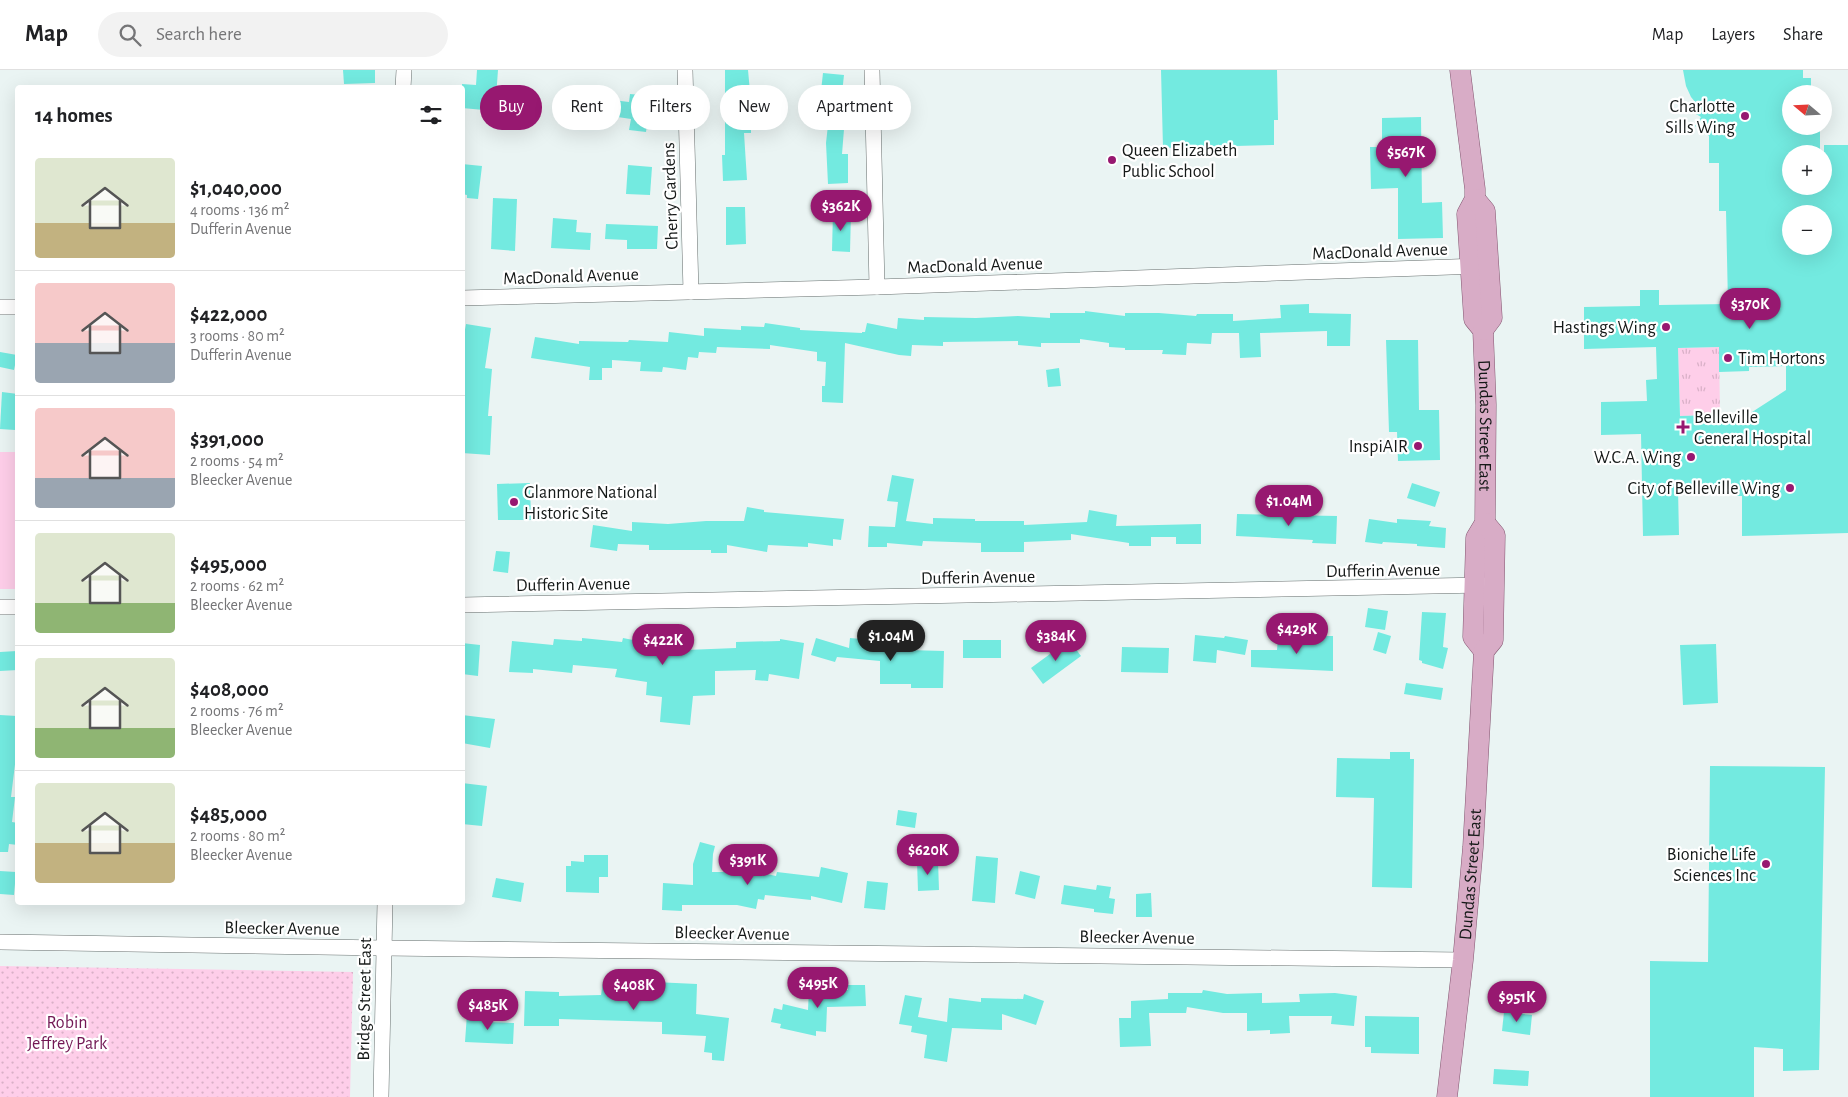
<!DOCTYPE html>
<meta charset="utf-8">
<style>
:root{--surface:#fff;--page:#f2f2f2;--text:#202124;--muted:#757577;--line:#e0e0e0;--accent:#971870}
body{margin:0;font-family:"Alegreya Sans",sans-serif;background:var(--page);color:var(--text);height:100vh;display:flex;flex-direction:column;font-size:19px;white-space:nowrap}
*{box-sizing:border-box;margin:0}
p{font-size:16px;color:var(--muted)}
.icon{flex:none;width:28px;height:28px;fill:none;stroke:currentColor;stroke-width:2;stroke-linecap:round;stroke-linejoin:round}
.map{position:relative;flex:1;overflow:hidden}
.drawer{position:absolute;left:15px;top:15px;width:450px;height:820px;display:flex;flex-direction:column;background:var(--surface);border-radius:5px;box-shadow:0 5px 20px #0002}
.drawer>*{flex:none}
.hud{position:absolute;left:480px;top:15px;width:475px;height:45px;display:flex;gap:10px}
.needle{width:32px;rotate:289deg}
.buttons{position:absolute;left:1782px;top:15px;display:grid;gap:10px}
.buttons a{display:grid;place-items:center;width:50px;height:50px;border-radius:50%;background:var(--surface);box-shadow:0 5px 20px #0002;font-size:25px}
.price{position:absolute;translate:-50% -42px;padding:0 11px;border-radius:18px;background:var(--accent);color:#fff;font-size:16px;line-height:32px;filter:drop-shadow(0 1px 2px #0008)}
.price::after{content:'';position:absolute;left:50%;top:30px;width:15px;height:11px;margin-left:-8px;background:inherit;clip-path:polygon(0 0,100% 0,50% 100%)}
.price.current{background:#222;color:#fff}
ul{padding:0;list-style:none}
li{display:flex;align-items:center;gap:15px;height:125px;padding:0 20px}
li+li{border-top:1px solid var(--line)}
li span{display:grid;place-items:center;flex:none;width:140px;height:100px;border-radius:5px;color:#555}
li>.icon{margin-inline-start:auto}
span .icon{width:60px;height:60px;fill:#fffc;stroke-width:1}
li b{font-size:21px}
h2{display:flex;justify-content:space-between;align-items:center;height:60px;padding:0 20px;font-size:21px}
.tag{padding:0 18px;border-radius:22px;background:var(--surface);box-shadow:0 5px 20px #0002;font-size:18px;line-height:45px}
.tag.current{background:var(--accent);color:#fff}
header{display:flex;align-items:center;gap:30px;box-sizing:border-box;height:70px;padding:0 25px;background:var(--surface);border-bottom:1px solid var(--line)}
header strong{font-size:24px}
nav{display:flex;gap:28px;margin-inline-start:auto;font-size:18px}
.search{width:350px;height:45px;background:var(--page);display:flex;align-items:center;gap:12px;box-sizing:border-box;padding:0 18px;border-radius:28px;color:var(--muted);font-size:19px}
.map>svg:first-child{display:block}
.grass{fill:url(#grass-tufts)}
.park{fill:url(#park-dots)}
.garden{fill:#fecee9}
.building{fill:#73eae0;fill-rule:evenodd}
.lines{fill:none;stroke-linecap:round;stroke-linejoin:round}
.minor-casing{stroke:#676f6e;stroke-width:16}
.major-casing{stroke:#835570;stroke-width:21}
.minor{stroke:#fff;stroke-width:15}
.major{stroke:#d8acc6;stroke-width:20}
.poi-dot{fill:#971870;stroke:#fff;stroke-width:2}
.labels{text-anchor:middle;stroke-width:4.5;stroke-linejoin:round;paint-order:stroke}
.poi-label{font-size:18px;fill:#151918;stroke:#fff;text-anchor:end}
.street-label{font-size:18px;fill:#151918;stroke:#fff}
.park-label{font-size:18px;fill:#721854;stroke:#fff}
</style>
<header>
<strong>Map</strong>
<div class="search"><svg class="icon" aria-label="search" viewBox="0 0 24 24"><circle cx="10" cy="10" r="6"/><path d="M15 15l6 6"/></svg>Search here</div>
<nav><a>Map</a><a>Layers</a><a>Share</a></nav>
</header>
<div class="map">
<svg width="1848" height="1027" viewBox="0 0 1848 1027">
<defs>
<pattern id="grass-tufts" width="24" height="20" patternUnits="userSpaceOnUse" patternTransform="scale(1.25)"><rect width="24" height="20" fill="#fecee9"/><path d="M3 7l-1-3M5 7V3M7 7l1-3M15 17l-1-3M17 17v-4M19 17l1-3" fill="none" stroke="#d9b0c7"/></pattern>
<pattern id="park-dots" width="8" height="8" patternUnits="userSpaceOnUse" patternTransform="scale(1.25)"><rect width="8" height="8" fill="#fecee9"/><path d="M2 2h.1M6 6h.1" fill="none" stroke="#d9b0c7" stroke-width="1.8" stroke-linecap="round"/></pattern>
</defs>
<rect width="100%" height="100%" fill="#eaf4f3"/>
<!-- grass -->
<polygon class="grass" points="1719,277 1720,345 1680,346 1678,278"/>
<!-- park -->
<polygon class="park" points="0,896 353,902 350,1027 0,1027"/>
<!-- garden -->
<rect class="garden" x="0" y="382" width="17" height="137"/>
<!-- building -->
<g class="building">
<polygon points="343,0 375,0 375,13 344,14"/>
<polygon points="477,0 498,0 495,41 462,38 462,14 476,15"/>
<polygon points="725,0 748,0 750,22 751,22 751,63 744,63 747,110 723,111 722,85 725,85"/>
<polygon points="1161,0 1277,0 1278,50 1274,50 1274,75 1163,78"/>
<path d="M1683,0h120v8h8v16h-20v32h29v28h-29v32h33v-41h24v388l-106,3v-40h-9v-8l-55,1 1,46 -36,1 -2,-102 -40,1v-33l46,-1 -1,-21 11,-1 -1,-32 -72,2v-42l56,-1v-16h19v15l69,-1 -2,-93h-7v-48h-10v-27l-14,-10 6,-9 -5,-3 4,-6 -9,-11 -5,-11zM1791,144h33v32h-33zM1719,277v25l30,-1v-4l37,-1v24l-37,24 -69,2 -2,-68z"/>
<polygon points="823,3 844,5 841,32 820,30"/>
<polygon points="630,24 651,26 646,62 629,60 631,49 611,46 613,30 629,32"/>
<polygon points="829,46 845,47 842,84 848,84 848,113 828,114 826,73"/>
<polygon points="1421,47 1422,133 1442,132 1443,168 1398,169 1398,118 1371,119 1370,77 1382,77 1382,48"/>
<polygon points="462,94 482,96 478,129 467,128 467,125 462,124"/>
<polygon points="628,95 652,97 650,125 626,124"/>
<polygon points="493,128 517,129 515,181 491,179"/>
<polygon points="726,137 745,137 746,174 726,175"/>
<polygon points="833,141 851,142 850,182 832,181"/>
<polygon points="553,148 577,150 576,162 591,163 590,180 551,178"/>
<polygon points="606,154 658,156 657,179 627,179 627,170 605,169"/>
<polygon points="1309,234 1309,243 1351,244 1350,276 1327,276 1327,261 1260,263 1261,287 1240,288 1239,263 1212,263 1211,274 1187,273 1186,285 1162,284 1163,280 1125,280 1125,278 1109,277 1109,273 1080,269 1080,273 1041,273 1041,277 1018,275 1018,271 943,272 943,276 912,275 911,286 899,285 845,273 843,333 822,332 822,316 825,316 826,292 817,291 817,282 770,275 770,279 717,277 716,283 699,282 698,288 688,287 686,300 663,297 662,302 640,301 641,292 612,290 612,298 602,298 602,310 589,310 590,297 531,288 535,267 579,274 579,271 628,272 629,270 668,272 669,262 704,266 704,258 741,260 741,256 764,257 765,253 800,258 800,260 862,263 862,262 865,262 867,253 897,259 898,248 924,250 924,247 976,248 1018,246 1050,248 1050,243 1085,243 1085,241 1125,246 1125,243 1159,243 1196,246 1197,244 1233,244 1233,251 1281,248 1280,235"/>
<polygon points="466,254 491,258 485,298 492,299 488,346 492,346 490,385 462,383 462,276"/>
<polygon points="1386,270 1418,270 1419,340 1439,340 1440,390 1398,391 1397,362 1389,362"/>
<polygon points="0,282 17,285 14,300 0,297"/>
<polygon points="1059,298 1061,316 1048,317 1046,300"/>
<polygon points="2,322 18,324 15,360 0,359"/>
<polygon points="892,405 914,409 906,451 933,454 933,448 975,449 975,451 1024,451 1024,455 1087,452 1089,440 1117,445 1116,456 1201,454 1201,474 1176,474 1176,467 1151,467 1151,476 1129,476 1129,473 1071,464 1071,470 1024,472 1024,482 981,482 981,473 923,471 922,476 887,473 887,477 868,477 869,456 895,457 898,432 887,431"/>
<polygon points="530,413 531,450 498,450 497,414"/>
<polygon points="1412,413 1440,422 1435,437 1407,428"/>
<polygon points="747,437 764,440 764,442 844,449 841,470 833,469 833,476 808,473 808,477 768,475 767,482 727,475 727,483 711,483 711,480 649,480 649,475 618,474 617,481 590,477 593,455 632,461 632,452 668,454 706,451 744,451"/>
<polygon points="1237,444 1337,446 1336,474 1312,473 1313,470 1236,466"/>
<polygon points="1369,449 1397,453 1397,449 1431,451 1429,456 1446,458 1445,478 1417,476 1417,474 1383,472 1382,474 1365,472"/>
<polygon points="496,481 510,482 508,503 493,501"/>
<polygon points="1368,538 1388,541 1385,560 1365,557"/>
<polygon points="1422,542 1446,543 1443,577 1448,578 1443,599 1422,593 1422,591 1419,590"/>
<polygon points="1378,562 1391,566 1386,584 1373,580"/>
<polygon points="1195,565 1224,568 1225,566 1248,570 1245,585 1217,580 1216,593 1193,591"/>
<polygon points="1309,566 1333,566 1333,601 1251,597 1251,580 1277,580 1278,567 1309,570"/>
<polygon points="582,568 622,572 623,568 643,572 642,577 686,581 686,580 736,578 736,572 780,571 780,569 804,573 799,609 769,604 768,611 755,610 756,600 715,601 715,625 693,626 690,655 660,652 662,627 646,625 647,612 615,607 617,599 573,595 572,603 533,599 533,603 509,602 512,571 553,575 554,569 582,571"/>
<polygon points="816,568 849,578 850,568 872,570 871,579 944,581 943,618 911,618 911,614 880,614 880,591 837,587 835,592 811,585"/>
<rect x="963" y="570" width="38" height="18"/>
<polygon points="1069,570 1081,586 1043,614 1031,598"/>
<polygon points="462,573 480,575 478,606 462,604"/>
<polygon points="1716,574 1718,633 1683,635 1680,575"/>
<polygon points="1122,577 1169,578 1168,603 1121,602"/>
<polygon points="17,581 18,600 0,601 0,582"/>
<polygon points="1406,613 1443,618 1441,630 1404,624"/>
<polygon points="0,645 17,646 18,654 18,670 11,727 15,727 12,752 18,753 18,775 9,774 8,782 0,782"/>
<polygon points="462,645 495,649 490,678 462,673"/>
<polygon points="1390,682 1410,682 1410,689 1414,689 1412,818 1372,817 1374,728 1336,727 1337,688 1390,689"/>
<polygon points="1710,696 1825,697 1819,1000 1783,1001 1783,979 1754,977 1754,1027 1650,1027 1650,891 1708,892"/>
<polygon points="462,713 487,716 482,756 462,754"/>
<polygon points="898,740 917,743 915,758 896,755"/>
<polygon points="700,772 715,776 713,784 712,802 739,802 739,798 776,806 777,802 819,807 821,797 848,803 842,833 811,826 811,830 765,825 764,830 758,829 756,839 737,835 682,835 682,841 662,840 663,813 693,815 693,794"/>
<polygon points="584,785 608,785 608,807 599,807 599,823 566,822 566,796 571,796 571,791 584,792"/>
<polygon points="976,786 998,788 995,833 972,831"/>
<polygon points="917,791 938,791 939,820 918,821"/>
<polygon points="0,801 16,802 14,825 0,824"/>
<polygon points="1020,801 1040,806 1035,829 1015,824"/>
<polygon points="496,808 524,813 521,832 492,827"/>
<polygon points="867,811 888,813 885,840 864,838"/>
<polygon points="1064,815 1096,820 1097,815 1111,817 1109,828 1115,829 1113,844 1094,842 1094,839 1061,834"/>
<polygon points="1151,823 1152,847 1136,847 1136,824"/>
<polygon points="603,912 630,915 654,915 654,912 697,914 696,944 729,948 724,991 712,990 712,983 704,982 706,966 662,964 662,952 559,949 559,956 524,956 525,921 559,922 559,926 601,925"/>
<polygon points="848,915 865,915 866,936 827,937 826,962 816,961 816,966 780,958 781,954 771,952 774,938 782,940 783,934 808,940 809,918 848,920"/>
<polygon points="1203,920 1227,924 1262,923 1262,933 1300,932 1299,924 1335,923 1357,926 1354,956 1331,954 1332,946 1289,946 1290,963 1270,964 1270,960 1247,961 1247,943 1223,943 1187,937 1186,943 1149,943 1151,976 1120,977 1119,948 1131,948 1131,931 1168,929 1168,923 1202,923"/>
<polygon points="1024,924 1044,931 1036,955 1002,944 1002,960 952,958 947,992 924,988 927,965 911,962 912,956 899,954 905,925 922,928 918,947 947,952 949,928 981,932 981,928 1023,929"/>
<polygon points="1504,942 1532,945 1530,965 1502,961"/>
<polygon points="467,944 484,945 484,952 514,953 513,974 465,972"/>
<polygon points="1365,946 1419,947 1419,984 1371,983 1371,977 1365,977"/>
<polygon points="1494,999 1529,1001 1528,1016 1493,1014"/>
</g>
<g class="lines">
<!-- minor casing -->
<g class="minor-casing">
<g id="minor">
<polyline points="685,0 691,222"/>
<polyline points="872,0 877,217"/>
<polyline points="403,18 404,0"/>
<polyline points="462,228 877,217 1480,196"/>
<polyline points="0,237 18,237"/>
<polyline points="462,535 1483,515"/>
<polyline points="0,537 18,537"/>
<polyline points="0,872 384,878 1463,890"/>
<polyline points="381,1027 385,832"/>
</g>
</g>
<!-- major casing -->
<g class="major-casing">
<g id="major">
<path id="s1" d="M1460,0l15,119v10l-8,15 7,105 9,11 3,75 -1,118 -9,15 -3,99 11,14"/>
<polyline points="1475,129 1485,141 1492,248 1483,260"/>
<path id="s2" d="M1447,1027l16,-137 10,-113 11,-196 9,-11 2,-105 -10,-12"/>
</g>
</g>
<!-- minor -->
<use href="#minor" class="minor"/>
<!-- major -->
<use href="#major" class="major"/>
</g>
<!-- markers -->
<g class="poi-dot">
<circle cx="1745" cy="46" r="5"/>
<circle cx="1112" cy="90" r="5"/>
<circle cx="1666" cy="257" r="5"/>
<circle cx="1728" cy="288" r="5"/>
<path d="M1680.5 349.5h5v5h5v5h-5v5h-5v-5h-5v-5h5z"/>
<circle cx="1418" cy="376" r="5"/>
<circle cx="1691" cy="387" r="5"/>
<circle cx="1790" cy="418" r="5"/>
<circle cx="514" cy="432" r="5"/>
<circle cx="1766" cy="794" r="5"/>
</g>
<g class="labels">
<!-- poi labels -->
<g class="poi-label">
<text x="1735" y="42">Charlotte<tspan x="1735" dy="21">Sills Wing</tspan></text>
<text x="1122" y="86" text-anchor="start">Queen Elizabeth<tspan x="1122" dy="21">Public School</tspan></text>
<text x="1656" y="263">Hastings Wing</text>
<text x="1738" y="294" text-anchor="start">Tim Hortons</text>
<text x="1694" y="353" text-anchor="start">Belleville<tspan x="1694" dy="21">General Hospital</tspan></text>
<text x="1408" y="382">InspiAIR</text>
<text x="1681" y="393">W.C.A. Wing</text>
<text x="1780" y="424">City of Belleville Wing</text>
<text x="524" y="428" text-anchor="start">Glanmore National<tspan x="524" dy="21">Historic Site</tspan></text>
<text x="1756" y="790">Bioniche Life<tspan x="1756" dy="21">Sciences Inc</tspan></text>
</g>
<!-- street labels -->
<g class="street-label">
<text transform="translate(670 126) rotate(-92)" y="6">Cherry Gardens</text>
<text transform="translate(1380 181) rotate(-2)" y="6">MacDonald Avenue</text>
<text transform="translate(975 195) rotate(-2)" y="6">MacDonald Avenue</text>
<text transform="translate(571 206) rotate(-2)" y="6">MacDonald Avenue</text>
<text dy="6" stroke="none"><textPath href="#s1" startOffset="362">Dundas Street East</textPath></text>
<text transform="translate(1383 500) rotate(-1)" y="6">Dufferin Avenue</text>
<text transform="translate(978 507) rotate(-1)" y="6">Dufferin Avenue</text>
<text transform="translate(573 514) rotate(-1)" y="6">Dufferin Avenue</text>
<text dy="6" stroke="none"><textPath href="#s2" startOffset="224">Dundas Street East</textPath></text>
<text transform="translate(282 858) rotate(1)" y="6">Bleecker Avenue</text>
<text transform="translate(732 863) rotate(1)" y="6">Bleecker Avenue</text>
<text transform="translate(1137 867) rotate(1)" y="6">Bleecker Avenue</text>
<text transform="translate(364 929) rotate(-89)" y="6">Bridge Street East</text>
</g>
<!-- park labels -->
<g class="park-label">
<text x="67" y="958">Robin<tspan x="67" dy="21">Jeffrey Park</tspan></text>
</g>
</g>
</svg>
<div class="buttons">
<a><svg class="needle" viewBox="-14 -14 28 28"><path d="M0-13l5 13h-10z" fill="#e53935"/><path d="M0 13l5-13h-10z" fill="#757577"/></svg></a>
<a>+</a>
<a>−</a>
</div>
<b class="price" style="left:1406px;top:108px">$567K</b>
<b class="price" style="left:841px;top:162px">$362K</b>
<b class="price" style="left:1750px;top:260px">$370K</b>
<b class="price" style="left:1289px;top:457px">$1.04M</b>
<b class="price" style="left:1297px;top:585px">$429K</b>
<b class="price current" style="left:891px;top:592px">$1.04M</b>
<b class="price" style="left:1056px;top:592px">$384K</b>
<b class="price" style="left:663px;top:596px">$422K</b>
<b class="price" style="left:928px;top:806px">$620K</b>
<b class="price" style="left:748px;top:816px">$391K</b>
<b class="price" style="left:818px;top:939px">$495K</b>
<b class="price" style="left:634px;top:941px">$408K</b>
<b class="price" style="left:1517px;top:953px">$951K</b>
<b class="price" style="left:488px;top:961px">$485K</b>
<div class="hud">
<a class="tag current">Buy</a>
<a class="tag">Rent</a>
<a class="tag">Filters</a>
<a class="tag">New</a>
<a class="tag">Apartment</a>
</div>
<section class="drawer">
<h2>14 homes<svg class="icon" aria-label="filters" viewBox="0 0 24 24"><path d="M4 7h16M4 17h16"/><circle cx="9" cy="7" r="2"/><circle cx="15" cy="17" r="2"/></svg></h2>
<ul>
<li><span style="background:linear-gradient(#dfe7d0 65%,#c2b280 0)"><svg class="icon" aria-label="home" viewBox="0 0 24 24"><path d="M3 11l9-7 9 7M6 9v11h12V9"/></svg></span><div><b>$1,040,000</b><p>4 rooms · 136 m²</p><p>Dufferin Avenue</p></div></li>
<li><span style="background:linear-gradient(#f6c9c9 60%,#9aa5b1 0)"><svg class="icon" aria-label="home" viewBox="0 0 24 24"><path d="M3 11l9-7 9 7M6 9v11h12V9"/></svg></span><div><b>$422,000</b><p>3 rooms · 80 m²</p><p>Dufferin Avenue</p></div></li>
<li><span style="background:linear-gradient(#f6c9c9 70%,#9aa5b1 0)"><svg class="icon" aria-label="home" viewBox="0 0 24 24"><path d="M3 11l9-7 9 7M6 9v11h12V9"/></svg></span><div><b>$391,000</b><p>2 rooms · 54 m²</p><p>Bleecker Avenue</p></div></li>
<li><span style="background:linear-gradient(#dfe7d0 70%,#8fb573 0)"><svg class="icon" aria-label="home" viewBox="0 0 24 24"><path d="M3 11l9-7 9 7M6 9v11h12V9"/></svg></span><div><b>$495,000</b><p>2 rooms · 62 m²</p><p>Bleecker Avenue</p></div></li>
<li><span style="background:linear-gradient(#dfe7d0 70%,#8fb573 0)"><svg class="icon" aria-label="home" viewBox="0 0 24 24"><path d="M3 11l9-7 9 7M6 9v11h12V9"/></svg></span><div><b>$408,000</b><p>2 rooms · 76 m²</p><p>Bleecker Avenue</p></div></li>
<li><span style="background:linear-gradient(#dfe7d0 60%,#c2b280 0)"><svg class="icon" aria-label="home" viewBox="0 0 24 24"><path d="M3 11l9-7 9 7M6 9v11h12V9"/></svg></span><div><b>$485,000</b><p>2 rooms · 80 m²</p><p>Bleecker Avenue</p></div></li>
</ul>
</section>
</div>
